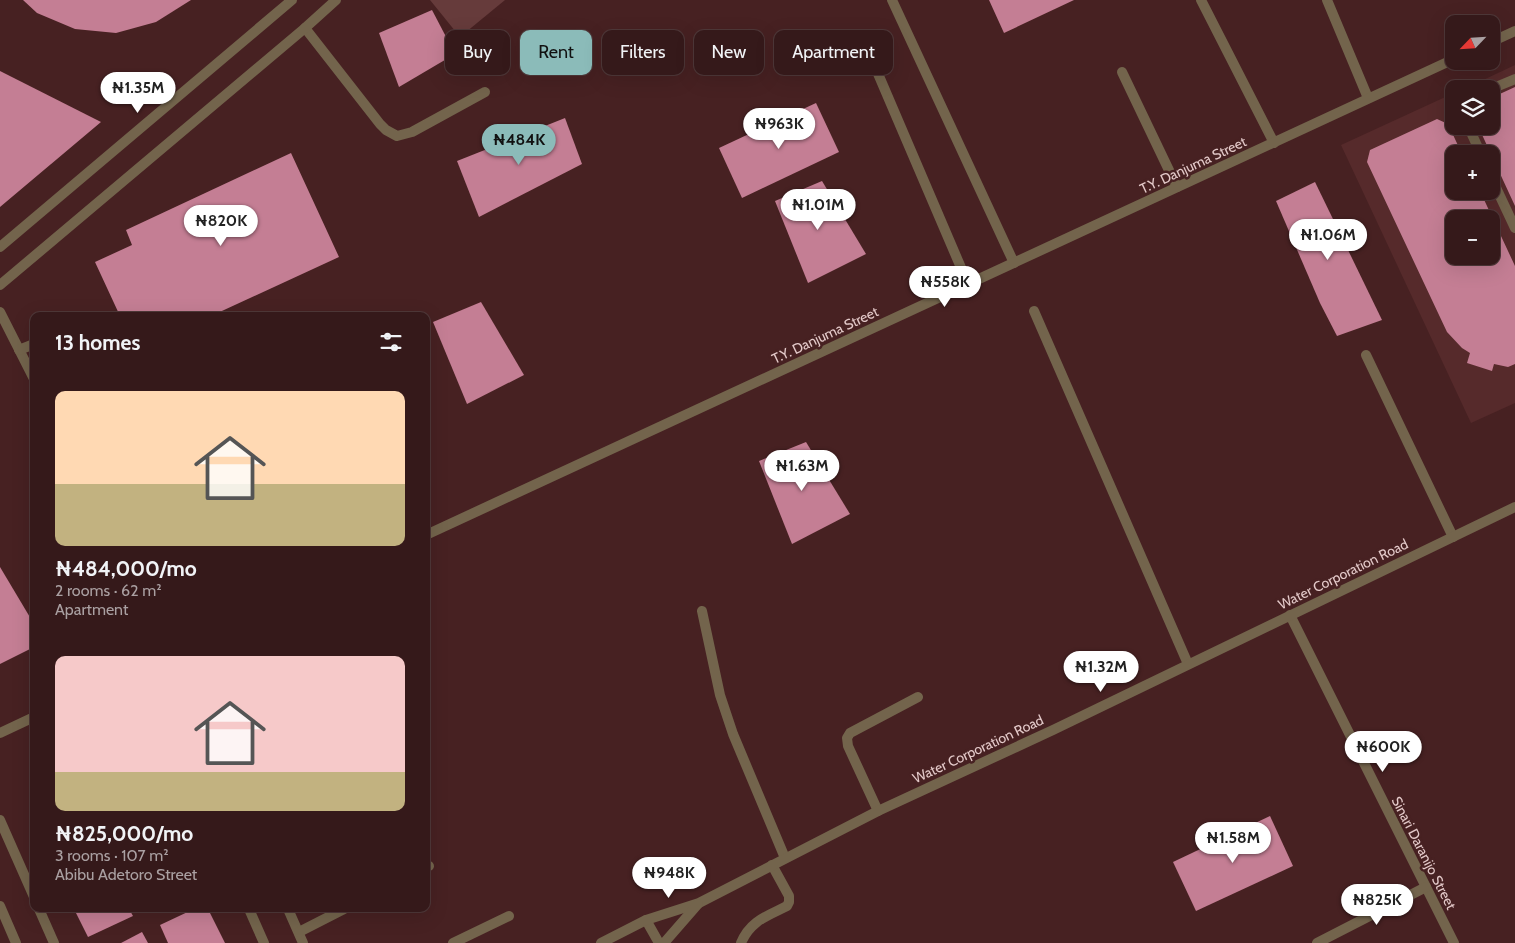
<!DOCTYPE html>
<meta charset="utf-8">
<style>
:root{--surface:#35191a;--page:#3d2223;--text:#f1f3f6;--muted:#aaa0a2;--line:#4f3839;--accent:#8bbbb9}
body{margin:0;font-family:Cabin,sans-serif;background:var(--page);color:var(--text);height:100vh;display:flex;flex-direction:column;font-size:19px;white-space:nowrap}
*{box-sizing:border-box;margin:0}
p{font-size:16px;color:var(--muted)}
.icon{flex:none;width:28px;height:28px;fill:none;stroke:currentColor;stroke-width:2;stroke-linecap:round;stroke-linejoin:round}
.map{position:relative;flex:1;overflow:hidden}
.panel{position:absolute;left:30px;top:312px;width:400px;height:600px;display:flex;flex-direction:column;background:var(--surface);border-radius:10px;box-shadow:0 5px 20px #0002,0 0 0 1px var(--line)}
.panel>*{flex:none}
.top-card{position:absolute;left:445px;top:30px;width:475px;height:45px;display:flex;gap:10px}
.needle{width:32px;rotate:245deg}
.tools{position:absolute;left:1445px;top:15px;display:grid;gap:10px}
.tools a{display:grid;place-items:center;width:55px;height:55px;border-radius:10px;background:var(--surface);box-shadow:0 5px 20px #0002,0 0 0 1px var(--line);font-size:25px}
.price{position:absolute;translate:-50% -42px;padding:0 11px;border-radius:18px;background:#fff;color:#222;font-size:16px;line-height:32px;filter:drop-shadow(0 1px 2px #0008)}
.price::after{content:'';position:absolute;left:50%;top:30px;width:15px;height:11px;margin-left:-8px;background:inherit;clip-path:polygon(0 0,100% 0,50% 100%)}
.price.active{background:var(--accent);color:#111}
ul{padding:0;list-style:none}
li{display:grid;align-content:center;gap:10px;height:265px;padding:0 25px}
li span{display:grid;place-items:center;height:155px;border-radius:10px;color:#555}
li>.icon{margin-inline-start:auto}
span .icon{width:90px;height:90px;fill:#fffc;stroke-width:1}
li b{font-size:21px}
h2{display:flex;justify-content:space-between;align-items:center;height:60px;padding:0 25px;font-size:21px}
.pill{padding:0 18px;border-radius:10px;background:var(--surface);box-shadow:0 5px 20px #0002,0 0 0 1px var(--line);font-size:18px;line-height:45px}
.pill.active{background:var(--accent);color:#111}
.map>svg:first-child{display:block}
.built{fill:#562a2b;fill-rule:evenodd}
.green{fill:#663b3b}
.building{fill:#c47e94;fill-rule:evenodd}
.lines{fill:none;stroke-linecap:round;stroke-linejoin:round}
.service{stroke:#73644c;stroke-width:10}
.minor{stroke:#73644c;stroke-width:10}
.tertiary{stroke:#73644c;stroke-width:10}
.labels{text-anchor:middle;stroke-width:5;stroke-linejoin:round;paint-order:stroke}
.street-label{font-size:14px;fill:#e4caca;stroke:#472122}
</style>
<div class="map">
<svg width="1515" height="943" viewBox="0 0 1515 943">
<rect width="100%" height="100%" fill="#472122"/>
<!-- built -->
<path class="built" d="M1515,65v338l-44,20 -130,-278 113,-52v33h37v-37h-27zM1454,154h37v37h-37zM1454,219h37v37h-37z"/>
<!-- green -->
<polygon class="green" points="430,0 505,0 460,37"/>
<!-- building -->
<g class="building">
<polygon points="23,0 191,0 156,22 116,33 75,29 37,13"/>
<polygon points="989,0 1074,0 1004,33"/>
<polygon points="432,10 455,54 399,87 379,33"/>
<polygon points="0,71 101,122 0,207"/>
<polygon points="1515,87 1515,206 1478,126 1491,126 1491,98"/>
<polygon points="816,103 839,152 742,198 719,148"/>
<polygon points="565,118 582,164 479,217 457,161"/>
<path d="M1437,119l11,5 14,30h-8v37h26l35,75v98l-7,3 -14,-3 -2,7 -25,-8 3,-10 -8,-5 -15,-16 -80,-170 3,-12zM1454,219h37v37h-37z"/>
<polygon points="291,153 339,257 211,316 120,316 95,262 132,245 126,230"/>
<polygon points="822,181 866,254 808,283 775,201"/>
<polygon points="1315,182 1382,320 1337,336 1320,303 1276,201"/>
<polygon points="481,302 524,375 467,404 433,322"/>
<polygon points="806,442 850,514 792,544 759,461"/>
<polygon points="0,567 34,624 34,647 0,664"/>
<polygon points="1270,816 1293,866 1196,911 1173,862"/>
<polygon points="74,909 129,909 133,916 88,937"/>
<polygon points="194,909 208,909 225,943 168,943 160,925"/>
<polygon points="142,932 148,943 121,943"/>
</g>
<g class="lines">
<!-- service -->
<g class="service">
<polyline points="1201,0 1274,143"/>
<polyline points="1327,0 1368,98"/>
<polyline points="305,28 380,124 386,130 397,136 412,132 485,92"/>
<polyline points="876,69 968,284"/>
<polyline points="1122,72 1177,187"/>
<polyline points="1491,89 1515,79"/>
<polyline points="1468,126 1481,154"/>
<polyline points="1491,177 1515,228"/>
<polyline points="1034,311 1188,664"/>
<polyline points="0,312 34,379"/>
<polyline points="19,350 34,344"/>
<polyline points="1366,355 1453,537"/>
<polyline points="702,611 720,695 733,734 785,858"/>
<polyline points="878,811 848,746 847,738 850,733 918,697"/>
<polyline points="426,867 429,866"/>
<polyline points="249,909 264,943"/>
<polyline points="288,909 303,943"/>
<polyline points="299,932 344,909"/>
<polyline points="453,943 509,916"/>
<path d="M741,943c9,-22 26,-27 46,-37l2,-4v-6l-17,-31"/>
</g>
<!-- minor -->
<g class="minor">
<polyline points="892,0 1014,263"/>
<polyline points="1491,42 1515,31"/>
<polyline points="426,535 1454,59"/>
<polyline points="1290,615 1454,943"/>
<polyline points="0,733 34,717"/>
<polyline points="1317,943 1426,887"/>
</g>
<!-- tertiary -->
<g class="tertiary">
<polyline points="0,247 292,0"/>
<polyline points="0,285 305,28 336,0"/>
<polyline points="0,820 34,897"/>
<polyline points="0,906 16,943"/>
<polyline points="39,909 54,943"/>
<polyline points="646,920 659,943"/>
<polyline points="601,943 646,920 699,903 878,811 1053,730 1515,507"/>
<polyline points="664,943 698,904"/>
</g>
</g>
<g class="labels">
<!-- street labels -->
<g class="street-label">
<text transform="translate(1193 165) rotate(-25)" y="5">T.Y. Danjuma Street</text>
<text transform="translate(825 335) rotate(-25)" y="5">T.Y. Danjuma Street</text>
<text transform="translate(1343 574) rotate(-26)" y="5">Water Corporation Road</text>
<text transform="translate(978 749) rotate(-25)" y="5">Water Corporation Road</text>
<text transform="translate(1424 853) rotate(63)" y="5">Sinari Daranijo Street</text>
</g>
</g>
</svg>
<div class="tools">
<a><svg class="needle" viewBox="-14 -14 28 28"><path d="M0-13l5 13h-10z" fill="#e53935"/><path d="M0 13l5-13h-10z" fill="#aaa0a2"/></svg></a>
<a><svg class="icon" aria-label="layers" viewBox="0 0 24 24"><path d="M12 4l9 5-9 5-9-5zM3 14l9 5 9-5"/></svg></a>
<a>+</a>
<a>−</a>
</div>
<b class="price" style="left:138px;top:114px">₦1.35M</b>
<b class="price" style="left:779px;top:150px">₦963K</b>
<b class="price active" style="left:519px;top:166px">₦484K</b>
<b class="price" style="left:818px;top:231px">₦1.01M</b>
<b class="price" style="left:221px;top:247px">₦820K</b>
<b class="price" style="left:1328px;top:261px">₦1.06M</b>
<b class="price" style="left:945px;top:308px">₦558K</b>
<b class="price" style="left:802px;top:492px">₦1.63M</b>
<b class="price" style="left:1101px;top:693px">₦1.32M</b>
<b class="price" style="left:1383px;top:773px">₦600K</b>
<b class="price" style="left:1233px;top:864px">₦1.58M</b>
<b class="price" style="left:669px;top:899px">₦948K</b>
<b class="price" style="left:1377px;top:926px">₦825K</b>
<div class="top-card">
<a class="pill">Buy</a>
<a class="pill active">Rent</a>
<a class="pill">Filters</a>
<a class="pill">New</a>
<a class="pill">Apartment</a>
</div>
<section class="panel">
<h2>13 homes<svg class="icon" aria-label="filters" viewBox="0 0 24 24"><path d="M4 7h16M4 17h16"/><circle cx="9" cy="7" r="2"/><circle cx="15" cy="17" r="2"/></svg></h2>
<ul>
<li><span style="background:linear-gradient(#ffd9b3 60%,#c2b280 0)"><svg class="icon" aria-label="home" viewBox="0 0 24 24"><path d="M3 11l9-7 9 7M6 9v11h12V9"/></svg></span><div><b>₦484,000/mo</b><p>2 rooms · 62 m²</p><p>Apartment</p></div></li>
<li><span style="background:linear-gradient(#f6c9c9 75%,#c2b280 0)"><svg class="icon" aria-label="home" viewBox="0 0 24 24"><path d="M3 11l9-7 9 7M6 9v11h12V9"/></svg></span><div><b>₦825,000/mo</b><p>3 rooms · 107 m²</p><p>Abibu Adetoro Street</p></div></li>
</ul>
</section>
</div>
